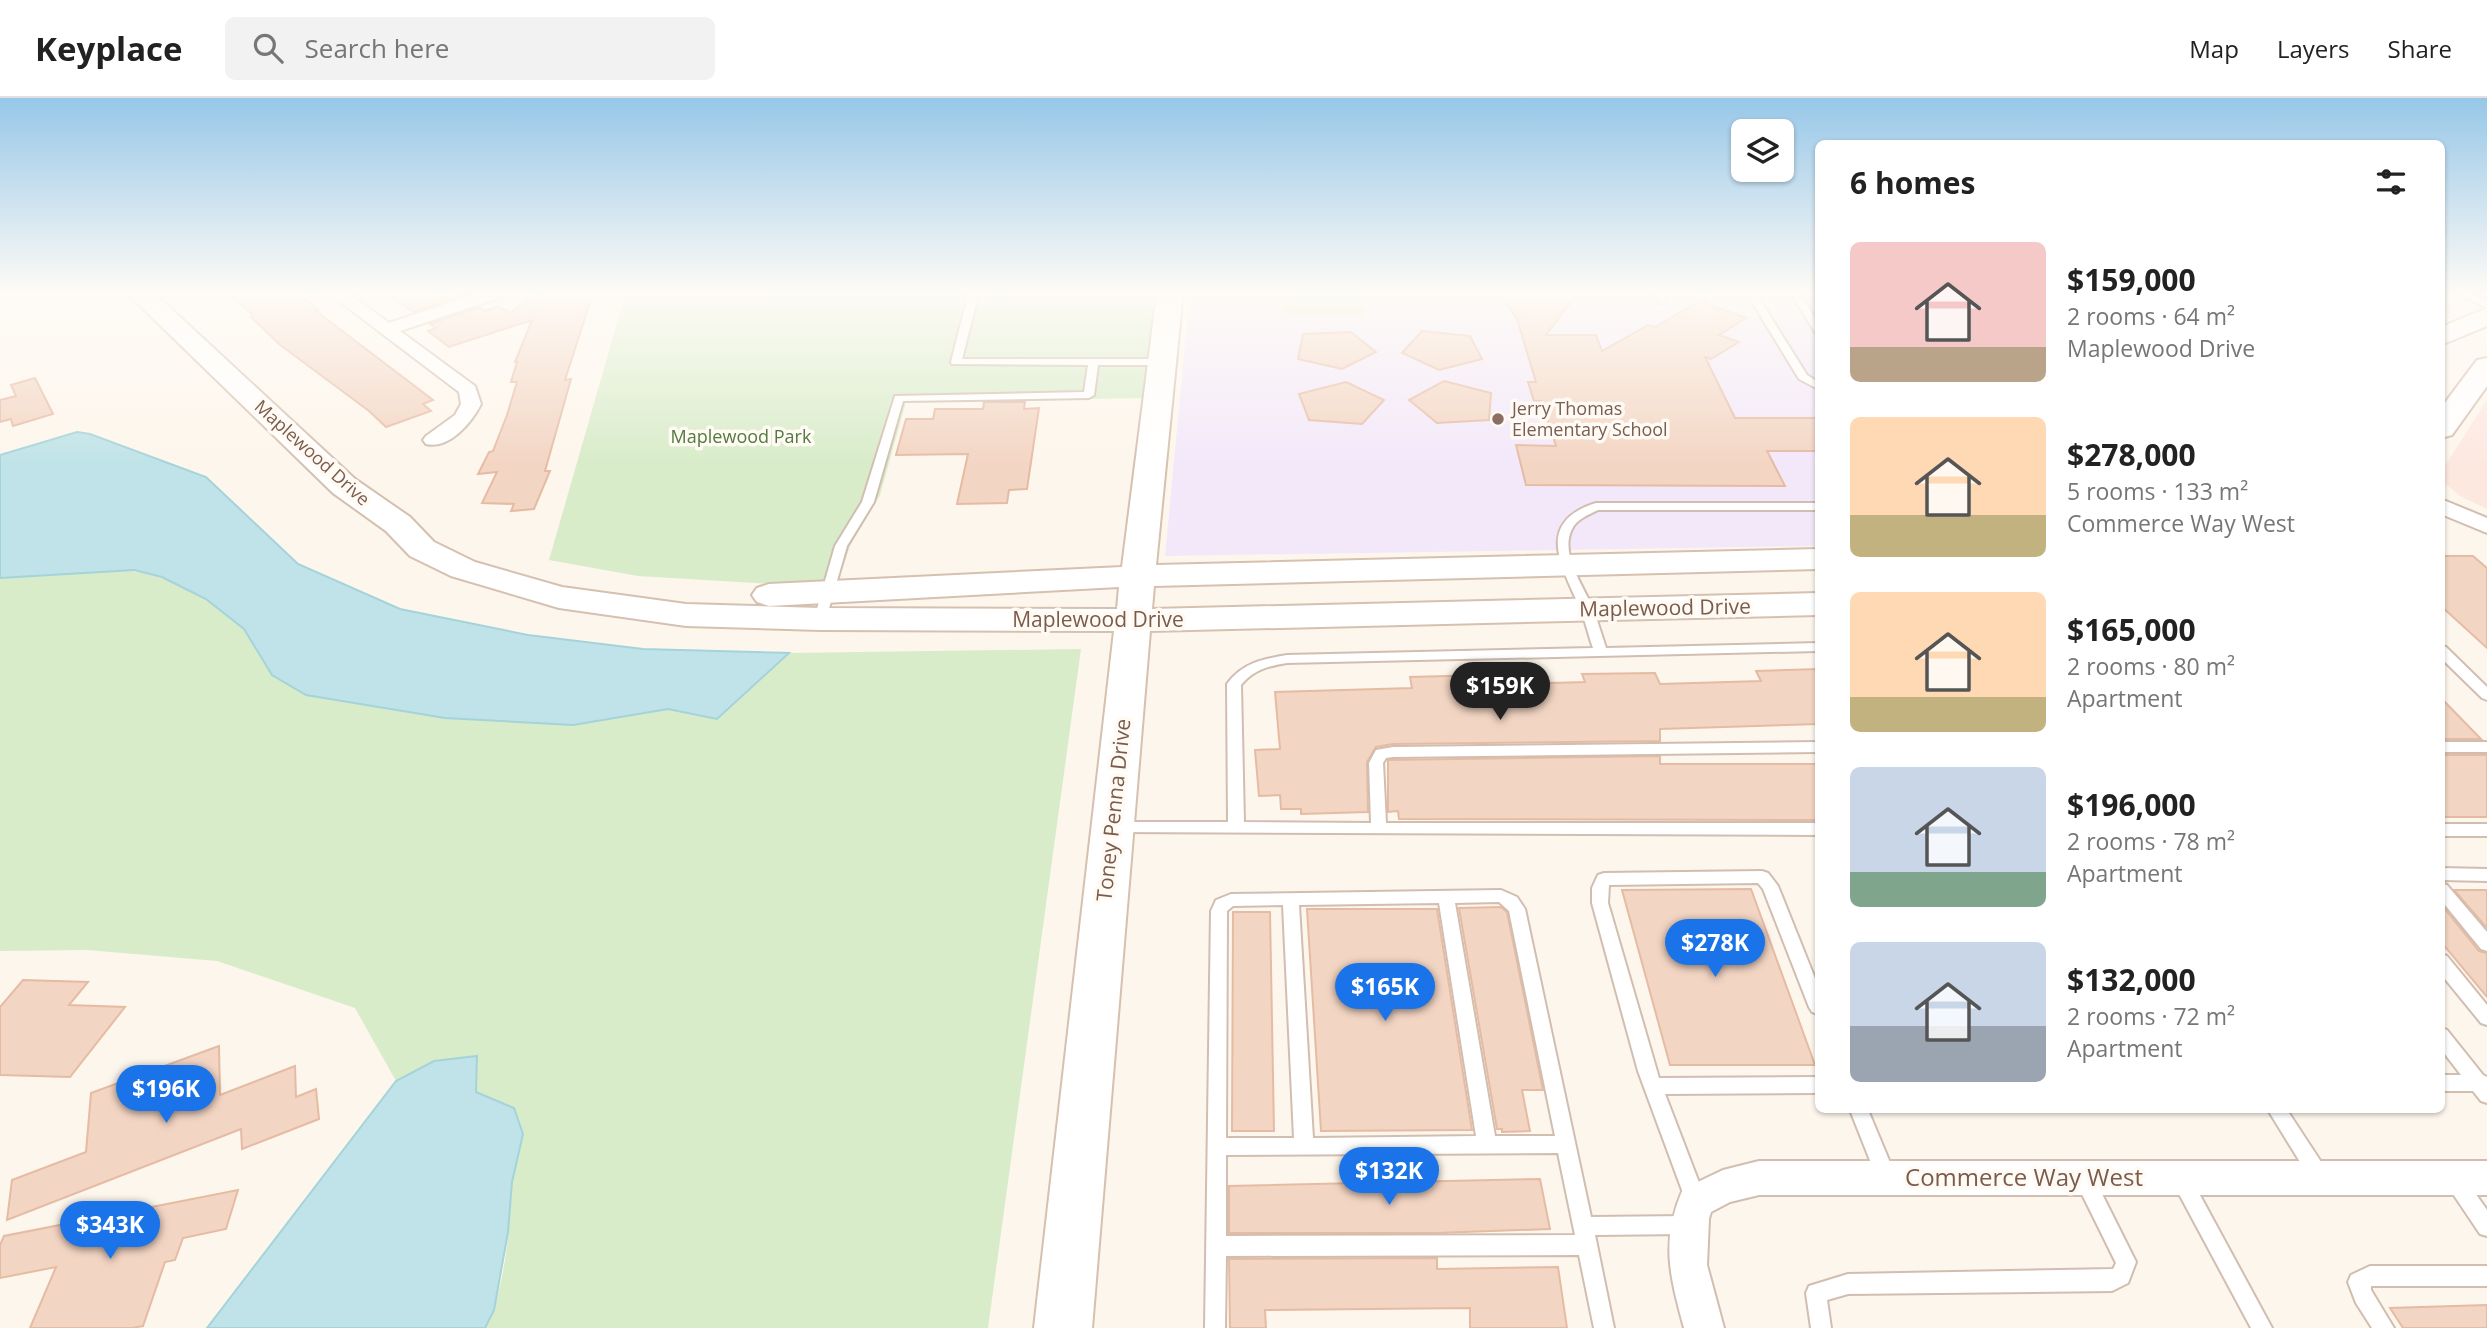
<!DOCTYPE html>
<meta charset="utf-8">
<style>
:root{--surface:#fff;--page:#f2f2f2;--text:#222;--muted:#767676;--line:#e0e0e0;--accent:#1a73e8}
body{margin:0;font-family:"Open Sans",sans-serif;background:var(--page);color:var(--text);height:100vh;display:flex;flex-direction:column;font-size:26px;white-space:nowrap}
*{box-sizing:border-box;margin:0}
p{font-size:23px;color:var(--muted)}
.icon{flex:none;width:38px;height:38px;fill:none;stroke:currentColor;stroke-width:2;stroke-linecap:round;stroke-linejoin:round}
.map{position:relative;flex:1;overflow:hidden}
.side{position:absolute;left:1815px;top:42px;width:630px;height:973px;display:flex;flex-direction:column;background:var(--surface);border-radius:10px;box-shadow:0 2px 5px #0004}
.side>*{flex:none}
.controls{position:absolute;left:1731px;top:21px;display:grid;gap:14px}
.controls a{display:grid;place-items:center;width:63px;height:63px;border-radius:10px;background:var(--surface);box-shadow:0 2px 5px #0004;font-size:35px}
.price{position:absolute;translate:-50% -60px;padding:0 16px;border-radius:24px;background:var(--accent);color:#fff;font-size:23px;line-height:46px;filter:drop-shadow(0 2px 4px #0008)}
.price::after{content:'';position:absolute;left:50%;top:42px;width:21px;height:16px;margin-left:-10px;background:inherit;clip-path:polygon(0 0,100% 0,50% 100%)}
.price.active{background:#222;color:#fff}
ul{padding:0;list-style:none}
li{display:flex;align-items:center;gap:21px;height:175px;padding:0 35px}
li span{display:grid;place-items:center;flex:none;width:196px;height:140px;border-radius:10px;color:#555}
li>.icon{margin-inline-start:auto}
span .icon{width:84px;height:84px;fill:#fffc;stroke-width:1}
li b{font-size:30px}
h2{display:flex;justify-content:space-between;align-items:center;height:84px;padding:0 35px;font-size:30px}
header{display:flex;align-items:center;gap:42px;box-sizing:border-box;height:98px;padding:0 35px;background:var(--surface);border-bottom:2px solid var(--line)}
header strong{font-size:33px}
nav{display:flex;gap:38px;margin-inline-start:auto;font-size:24px}
.search{width:490px;height:63px;background:var(--page);display:flex;align-items:center;gap:18px;box-sizing:border-box;padding:0 24px;border-radius:10px;color:var(--muted);font-size:26px}
.map>svg:first-child{display:block}
.commercial{fill:#fde8e0}
.education{fill:#f3e8fa}
.green{fill:#d8ecc9}
.water{fill:#bfe3e8;stroke:#a5d3da;stroke-width:2}
.building{fill:#f3d5c3;stroke:#e6bba3;stroke-width:2}
.lines{fill:none;stroke-linecap:round;stroke-linejoin:round}
.lane-casing{stroke:#d1beb0;stroke-width:4}
.street-casing{stroke:#d1beb0;stroke-width:4}
.secondary-casing{stroke:#d6c0b0;stroke-width:4}
.lane{fill:#fff;fill-rule:evenodd}
.street{fill:#fff;fill-rule:evenodd}
.secondary{fill:#fff;fill-rule:evenodd}
.education-dot{fill:#8d6e63;stroke:#fffaf3;stroke-width:2.5}
.labels{text-anchor:middle;stroke-width:7;stroke-linejoin:round;paint-order:stroke}
.far-education-label{font-size:18px;fill:#785e54;stroke:#fffaf3;text-anchor:start}
.far-park-label{font-size:18px;fill:#537a41;stroke:#fffaf3}
.far-street-label{font-size:18px;fill:#7a5c4d;stroke:#fffaf3}
.street-label{font-size:21px;fill:#7a5c4d;stroke:#fffaf3}
.near-street-label{font-size:24px;fill:#7a5c4d;stroke:#fffaf3}
</style>
<header>
<strong>Keyplace</strong>
<div class="search"><svg class="icon" aria-label="search" viewBox="0 0 24 24"><circle cx="10" cy="10" r="6"/><path d="M15 15l6 6"/></svg>Search here</div>
<nav><a>Map</a><a>Layers</a><a>Share</a></nav>
</header>
<div class="map">
<svg width="2487" height="1230" viewBox="0 0 2487 1230">
<rect width="100%" height="100%" fill="#fdf6ec"/>
<!-- commercial -->
<g class="commercial">
<polygon points="2441,194 2487,194 2487,202 2473,205 2441,219"/>
<polygon points="2487,302 2487,411 2460,398 2441,382 2441,374"/>
</g>
<!-- education -->
<polygon class="education" points="1190,194 1818,194 1818,448 1165,458"/>
<!-- green -->
<g class="green">
<polygon points="626,194 1159,194 1145,300 906,304 880,397 850,448 837,486 772,486 638,478 549,462"/>
<polygon points="1281,194 1362,194 1365,217 1282,217"/>
<path d="M108,472c50,-1 101,22 136,59 11,12 19,32 28,46l301,50 95,-16 49,10 72,-66 292,-4 -93,679h-503c29,-55 27,-157 28,-220l-37,-16 -42,-31 -38,20 -41,-73 -138,-47 -130,-11 -87,1v-373z"/>
</g>
<!-- water -->
<g class="water">
<polygon points="77,334 90,336 206,379 298,466 400,511 528,537 643,551 789,555 717,621 668,611 573,627 445,620 306,597 272,577 244,531 206,501 162,479 134,472 0,480 0,357"/>
<polygon points="477,958 476,994 514,1010 523,1036 512,1084 508,1134 494,1212 485,1230 207,1230 396,983 434,963"/>
</g>
<!-- building -->
<g class="building">
<polygon points="227,194 298,194 318,212 316,213 433,302 423,306 431,313 386,329 369,313 279,246 251,219 254,218"/>
<polygon points="385,194 456,194 462,198 413,214"/>
<polygon points="545,194 595,194 588,203 590,204 565,282 571,281 545,373 550,373 534,411 511,413 514,406 482,405 497,374 478,376 489,354 493,353 507,317 517,284 511,284 517,264 515,264 532,222 449,249 428,233 436,230 430,226 479,209 485,213 499,208 510,215 535,197 542,198"/>
<polygon points="1498,194 1578,194 1546,237 1596,237 1602,253 1648,227 1655,229 1700,203 1746,220 1719,237 1739,244 1711,261 1705,259 1735,320 1818,320 1818,353 1767,353 1785,388 1526,387 1516,347 1556,348 1541,303 1534,303 1528,284 1536,284 1517,221"/>
<polygon points="1422,233 1470,238 1482,261 1439,272 1402,255"/>
<polygon points="1351,234 1376,254 1342,271 1298,261 1303,236"/>
<polygon points="35,280 53,316 13,328 11,321 0,324 0,302 16,298 11,287"/>
<polygon points="1444,283 1491,295 1489,322 1437,325 1409,302"/>
<polygon points="1346,284 1384,302 1362,326 1309,322 1299,296"/>
<polygon points="984,304 1025,304 1024,311 1039,310 1027,391 1009,392 1007,405 957,406 968,356 896,357 906,321 933,321 935,311 983,311"/>
<polygon points="2441,458 2473,458 2487,470 2487,550 2441,508"/>
<polygon points="1818,571 1818,626 1660,631 1660,643 1393,646 1376,649 1367,664 1368,714 1301,716 1301,711 1281,711 1280,697 1259,698 1255,652 1280,651 1275,594 1412,590 1410,579 1484,577 1487,587 1585,584 1582,576 1655,575 1660,586 1761,583 1756,573"/>
<polygon points="2441,600 2481,641 2441,641"/>
<rect x="2441" y="657" width="46" height="62"/>
<polygon points="1660,658 1660,666 1818,666 1818,722 1399,721 1398,713 1388,714 1388,662"/>
<polygon points="1751,791 1815,967 1670,967 1622,792"/>
<polygon points="2454,792 2487,792 2487,830"/>
<polygon points="2441,806 2479,853 2487,855 2487,899 2441,844"/>
<polygon points="1501,809 1507,814 1543,992 1522,992 1530,1033 1502,1034 1502,1031 1497,1031 1459,810"/>
<polygon points="1307,811 1437,811 1472,1032 1321,1033"/>
<polygon points="1233,814 1270,814 1274,1033 1232,1033"/>
<polygon points="23,882 88,884 69,907 125,909 70,979 0,977 0,909"/>
<polygon points="219,948 220,997 295,968 296,999 316,991 319,1021 242,1051 241,1031 7,1122 12,1082 86,1054 91,995"/>
<polygon points="1540,1081 1550,1131 1436,1135 1229,1135 1229,1088"/>
<polygon points="238,1092 226,1131 183,1140 175,1162 165,1164 143,1228 132,1230 30,1230 56,1169 0,1180 0,1147 4,1138"/>
<polygon points="1437,1160 1437,1171 1558,1169 1567,1230 1470,1230 1470,1210 1265,1212 1266,1230 1230,1230 1229,1161"/>
<polygon points="2487,1207 2487,1230 2403,1230 2390,1210"/>
</g>
<g class="lines">
<!-- lane casing -->
<g class="lane-casing">
<g id="lane">
<polygon points="969,194 979,194 962,261 1162,261 1167,264 1162,267 1098,267 1094,297 1089,300 903,303 874,404 847,448 826,521 825,524 815,524 814,521 835,448 862,404 895,298 1084,294 1088,267 952,266 951,264"/>
<polygon points="1654,194 1664,194 1665,205 1659,205"/>
<polygon points="1746,194 1755,194 1807,277 1818,284 1818,291 1799,281"/>
<polygon points="1790,194 1799,194 1818,225 1818,235 1815,234"/>
<polygon points="2456,194 2468,194 2487,203 2487,210"/>
<path d="M1596,405h222v7h-220c-10,5 -21,9 -26,19 -13,25 13,59 22,82 4,12 8,25 12,37l212,-5v8l-531,12c-19,3 -34,7 -46,22l3,137 127,1 -2,-60 7,-13 17,-3 425,-5v10l-425,5 -7,1 -3,5 3,60h432v12l-706,-3 -3,-4 3,-4 5,-2h111l-1,-138c15,-21 36,-25 60,-29l306,-7c-5,-14 -8,-29 -14,-42 -18,-41 -44,-84 17,-103z"/>
<polygon points="2441,548 2446,549 2487,589 2487,602 2482,600 2441,560"/>
<rect x="2441" y="644" width="46" height="10"/>
<rect x="2441" y="726" width="46" height="12"/>
<polygon points="2441,770 2487,771 2487,783 2441,782"/>
<polygon points="1762,773 1768,775 1778,788 1818,888 1818,916 1812,914 1809,909 1763,791 1758,785 1609,787 1608,805 1659,980 1818,979 1818,995 1665,996 1706,1103 1703,1109 1696,1112 1689,1109 1686,1103 1638,973 1592,805 1592,790 1598,777 1604,775"/>
<polygon points="2441,785 2447,787 2487,834 2487,853 2481,851 2441,802"/>
<path d="M1501,792l16,7 8,12 66,308 96,-1 7,2 3,7 -3,7 -7,2 -92,1 19,93h-20l-15,-73 -353,1 -1,72h-20l6,-417 5,-11 15,-6zM1499,804l10,9 46,225h-60l-40,-233zM1439,805l37,233 -163,2 -14,-233zM1283,807l11,233h-68l1,-227 6,-5zM1558,1055l17,82 -349,1v-81z"/>
<polygon points="2441,856 2447,858 2487,907 2487,927 2481,925 2441,876"/>
<polygon points="2441,930 2447,932 2483,977 2487,979 2487,1005 2481,1003 2473,993 2441,993 2441,977 2461,977 2441,951"/>
<polygon points="1850,1012 1868,1012 1896,1079 1893,1085 1886,1088 1879,1085"/>
<polygon points="2268,1012 2287,1012 2327,1073 2330,1079 2327,1085 2320,1088 2313,1085"/>
<polygon points="2181,1072 2188,1075 2272,1230 2251,1230 2171,1081 2174,1075"/>
<polygon points="2454,1072 2461,1075 2487,1112 2487,1138 2480,1136 2447,1087 2444,1081 2447,1075"/>
<polygon points="2085,1073 2092,1076 2136,1164 2128,1185 2112,1193 1848,1196 1827,1202 1831,1230 1811,1230 1806,1195 1809,1188 1848,1176 2113,1171 2116,1165 2075,1082 2078,1076"/>
<polygon points="2370,1168 2487,1168 2487,1188 2371,1188 2371,1192 2394,1230 2372,1230 2356,1205 2348,1184 2351,1177"/>
</g>
</g>
<!-- street casing -->
<g class="street-casing">
<g id="street">
<path d="M327,194h20l42,31 92,-31h26l-2,4 -105,35 75,55 6,18c-9,18 -32,46 -55,40l-3,-4 3,-4 29,-21 6,-11 -2,-12z"/>
<polygon points="2441,401 2487,420 2487,435 2441,416"/>
<path d="M1759,1063h728v34h-728l-29,7 -19,10 -2,7 -2,46 17,63h-40c-14,-52 -24,-87 -1,-139l40,-19z"/>
</g>
</g>
<!-- secondary casing -->
<g class="secondary-casing">
<g id="secondary">
<polygon points="126,194 153,194 355,381 410,419 434,444 475,464 562,489 686,506 820,510 1117,511 1119,489 769,508 757,504 752,497 757,490 769,486 1122,469 1157,194 1183,194 1156,467 1818,451 1818,471 1154,488 1152,511 1818,495 1818,517 1150,533 1092,1230 1034,1230 1114,533 820,532 686,528 559,510 451,478 410,458 386,433 333,395"/>
<polygon points="2487,210 2487,228 2441,247 2441,229"/>
<polygon points="2487,260 2487,288 2452,337 2441,340 2441,310 2477,262"/>
</g>
</g>
<!-- lane -->
<use href="#lane" class="lane"/>
<!-- street -->
<use href="#street" class="street"/>
<!-- secondary -->
<use href="#secondary" class="secondary"/>
</g>
<!-- sky -->
<linearGradient id="sky" x2="0" y2="1"><stop stop-color="#97c7e8"/><stop offset="0.53" stop-color="#fefbf6"/><stop offset="1" stop-color="#fefbf6" stop-opacity="0"/></linearGradient>
<rect width="2487" height="367" fill="url(#sky)"/>
<!-- markers -->
<circle class="education-dot" cx="1498" cy="321" r="7"/>
<g class="labels">
<!-- far-education labels -->
<g class="far-education-label">
<text x="1512" y="317">Jerry Thomas<tspan x="1512" dy="21">Elementary School</tspan></text>
</g>
<!-- far-park labels -->
<g class="far-park-label">
<text x="741" y="345">Maplewood Park</text>
</g>
<!-- far-street labels -->
<g class="far-street-label">
<text transform="translate(312 355) rotate(42)" y="6">Maplewood Drive</text>
</g>
<!-- street labels -->
<g class="street-label">
<text transform="translate(1665 510) rotate(-1)" y="7">Maplewood Drive</text>
<text x="1098" y="529">Maplewood Drive</text>
<text transform="translate(1114 712) rotate(-84)" y="7">Toney Penna Drive</text>
</g>
<!-- near-street labels -->
<g class="near-street-label">
<text x="2024" y="1088">Commerce Way West</text>
</g>
</g>
</svg>
<div class="controls">
<a><svg class="icon" aria-label="layers" viewBox="0 0 24 24"><path d="M12 4l9 5-9 5-9-5zM3 14l9 5 9-5"/></svg></a>
</div>
<b class="price active" style="left:1500px;top:624px">$159K</b>
<b class="price" style="left:1715px;top:881px">$278K</b>
<b class="price" style="left:1385px;top:925px">$165K</b>
<b class="price" style="left:166px;top:1027px">$196K</b>
<b class="price" style="left:1389px;top:1109px">$132K</b>
<b class="price" style="left:110px;top:1163px">$343K</b>
<section class="side">
<h2>6 homes<svg class="icon" aria-label="filters" viewBox="0 0 24 24"><path d="M4 7h16M4 17h16"/><circle cx="9" cy="7" r="2"/><circle cx="15" cy="17" r="2"/></svg></h2>
<ul>
<li><span style="background:linear-gradient(#f6c9c9 75%,#b9a48a 0)"><svg class="icon" aria-label="home" viewBox="0 0 24 24"><path d="M3 11l9-7 9 7M6 9v11h12V9"/></svg></span><div><b>$159,000</b><p>2 rooms · 64 m²</p><p>Maplewood Drive</p></div></li>
<li><span style="background:linear-gradient(#ffd9b3 70%,#c2b280 0)"><svg class="icon" aria-label="home" viewBox="0 0 24 24"><path d="M3 11l9-7 9 7M6 9v11h12V9"/></svg></span><div><b>$278,000</b><p>5 rooms · 133 m²</p><p>Commerce Way West</p></div></li>
<li><span style="background:linear-gradient(#ffd9b3 75%,#c2b280 0)"><svg class="icon" aria-label="home" viewBox="0 0 24 24"><path d="M3 11l9-7 9 7M6 9v11h12V9"/></svg></span><div><b>$165,000</b><p>2 rooms · 80 m²</p><p>Apartment</p></div></li>
<li><span style="background:linear-gradient(#c9d6e8 75%,#7fa58c 0)"><svg class="icon" aria-label="home" viewBox="0 0 24 24"><path d="M3 11l9-7 9 7M6 9v11h12V9"/></svg></span><div><b>$196,000</b><p>2 rooms · 78 m²</p><p>Apartment</p></div></li>
<li><span style="background:linear-gradient(#c9d6e8 60%,#9aa5b1 0)"><svg class="icon" aria-label="home" viewBox="0 0 24 24"><path d="M3 11l9-7 9 7M6 9v11h12V9"/></svg></span><div><b>$132,000</b><p>2 rooms · 72 m²</p><p>Apartment</p></div></li>
</ul>
</section>
</div>
